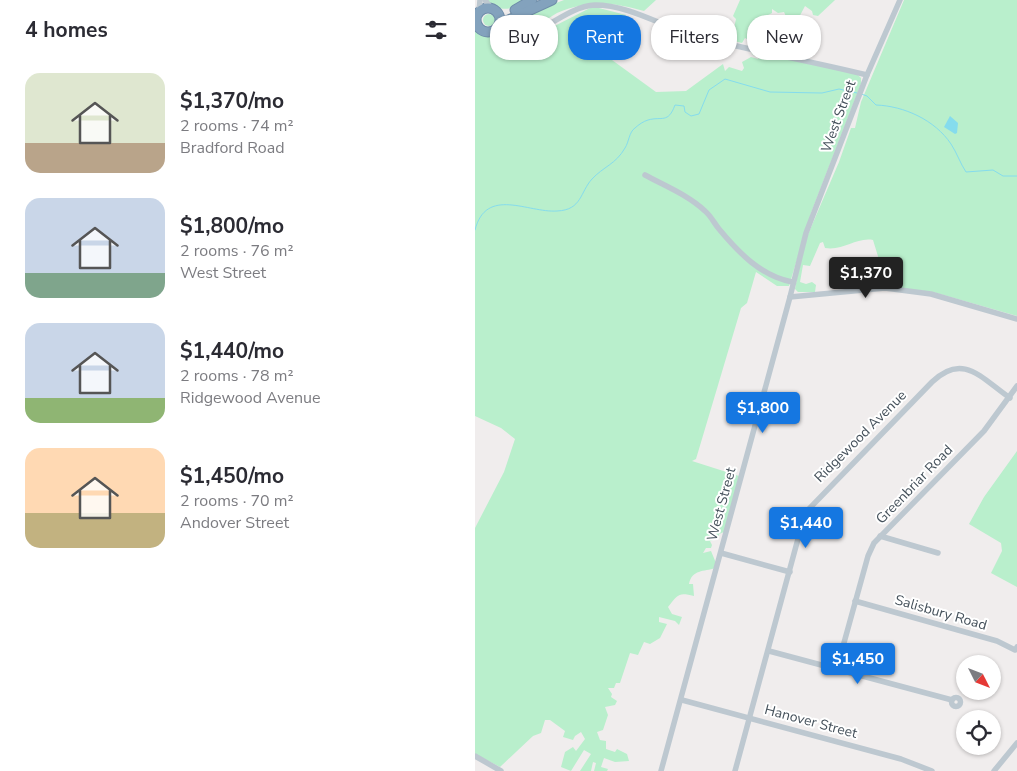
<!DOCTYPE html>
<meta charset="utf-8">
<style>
:root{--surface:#fff;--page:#f7f7f7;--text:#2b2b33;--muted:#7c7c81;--accent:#1577e1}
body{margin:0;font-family:"Nunito Sans",sans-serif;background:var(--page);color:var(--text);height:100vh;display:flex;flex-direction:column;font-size:19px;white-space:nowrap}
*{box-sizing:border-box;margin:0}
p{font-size:16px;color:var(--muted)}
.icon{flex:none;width:28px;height:28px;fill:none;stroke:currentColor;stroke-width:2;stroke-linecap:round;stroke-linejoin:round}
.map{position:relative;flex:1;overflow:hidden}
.drawer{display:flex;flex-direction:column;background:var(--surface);width:475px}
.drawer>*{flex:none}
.guide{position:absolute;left:15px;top:15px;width:451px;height:45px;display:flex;gap:10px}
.needle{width:32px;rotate:132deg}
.fabs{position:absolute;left:481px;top:655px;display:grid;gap:10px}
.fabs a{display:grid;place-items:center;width:45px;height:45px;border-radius:50%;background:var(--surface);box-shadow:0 1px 4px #0004;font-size:25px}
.price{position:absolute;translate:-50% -42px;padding:0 11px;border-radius:5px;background:var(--accent);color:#fff;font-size:16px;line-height:32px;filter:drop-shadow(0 1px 2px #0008)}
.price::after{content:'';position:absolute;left:50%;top:30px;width:15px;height:11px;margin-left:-8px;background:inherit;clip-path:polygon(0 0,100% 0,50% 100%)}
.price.active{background:#222;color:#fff}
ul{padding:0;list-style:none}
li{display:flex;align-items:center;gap:15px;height:125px;padding:0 25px}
li span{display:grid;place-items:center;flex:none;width:140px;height:100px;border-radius:15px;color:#555}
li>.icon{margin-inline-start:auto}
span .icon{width:60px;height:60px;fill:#fffc;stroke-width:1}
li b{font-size:21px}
h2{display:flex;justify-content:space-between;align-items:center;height:60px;padding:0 25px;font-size:21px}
.tag{padding:0 18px;border-radius:20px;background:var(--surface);box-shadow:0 1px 4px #0004;font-size:18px;line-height:45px}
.tag.active{background:var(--accent);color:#fff}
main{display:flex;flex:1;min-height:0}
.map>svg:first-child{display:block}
.green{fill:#b9efcc}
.water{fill:#85dced}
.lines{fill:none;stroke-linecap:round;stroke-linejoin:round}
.stream{stroke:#85dced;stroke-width:1}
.highway-casing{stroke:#6f8da9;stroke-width:11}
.minor{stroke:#bdc8d0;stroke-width:5.5}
.highway{stroke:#83a2bd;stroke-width:9}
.labels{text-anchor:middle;stroke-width:4;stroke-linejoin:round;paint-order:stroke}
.street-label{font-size:14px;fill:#45515b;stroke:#fff}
</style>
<main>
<section class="drawer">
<h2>4 homes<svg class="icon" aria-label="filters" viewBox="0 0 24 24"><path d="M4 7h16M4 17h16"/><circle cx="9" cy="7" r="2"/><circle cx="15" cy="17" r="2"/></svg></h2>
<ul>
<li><span style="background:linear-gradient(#dfe7d0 70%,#b9a48a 0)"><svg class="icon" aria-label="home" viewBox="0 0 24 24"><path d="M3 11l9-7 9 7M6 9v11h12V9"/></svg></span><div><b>$1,370/mo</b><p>2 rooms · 74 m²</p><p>Bradford Road</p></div></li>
<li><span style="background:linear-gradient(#c9d6e8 75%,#7fa58c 0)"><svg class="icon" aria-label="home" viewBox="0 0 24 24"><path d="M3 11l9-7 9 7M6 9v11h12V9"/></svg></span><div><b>$1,800/mo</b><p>2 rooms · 76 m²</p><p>West Street</p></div></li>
<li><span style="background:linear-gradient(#c9d6e8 75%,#8fb573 0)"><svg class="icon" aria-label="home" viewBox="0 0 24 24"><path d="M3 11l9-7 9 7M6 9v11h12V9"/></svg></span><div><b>$1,440/mo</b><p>2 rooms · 78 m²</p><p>Ridgewood Avenue</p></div></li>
<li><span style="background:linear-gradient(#ffd9b3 65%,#c2b280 0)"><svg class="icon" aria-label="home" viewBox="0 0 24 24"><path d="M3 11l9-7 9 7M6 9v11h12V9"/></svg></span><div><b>$1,450/mo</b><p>2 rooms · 70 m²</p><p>Andover Street</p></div></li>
</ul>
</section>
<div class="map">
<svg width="542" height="771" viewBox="0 0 542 771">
<rect width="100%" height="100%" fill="#f0eded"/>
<!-- green -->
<g class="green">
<path d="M12,0h42c-16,8 -27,15 -42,0z"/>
<path d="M89,0h92l-12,11c-31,-9 -57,-11 -87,2 -13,8 -26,17 -40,23l-11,-3v-7l8,-7z"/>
<polygon points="265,0 360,0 343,16 338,15 337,11 330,6 321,23 313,27 313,35 309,32 313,21 309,12 303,13 297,9 297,13 287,18 287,23 282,22 280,38 276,41 270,38 267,43 255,40 256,34 260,33 259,28 261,19 258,16"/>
<path d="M429,0h113v316l-84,-24 -55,-6v-5l7,-2 -12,-39c-17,-3 -29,11 -48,8l-2,-6 -3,1 -10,23 -7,-1 -3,17 6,2 6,-2 4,3 -1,7h-17l-3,-3 8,-43 36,-84 12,-34h4l6,-26z"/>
<path d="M115,8h9l27,7 -7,11 3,7 -7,19 -4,2 1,6 44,32 30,-1 37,-27 2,7 4,-4 13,4 2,-3 -2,-6 9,-5 7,2 2,-3 -7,-1 -3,-5 107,24 4,4v6l-50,129 -22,73h-12l-21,-14 -9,31 -6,5 -45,151 -4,2 47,15 -15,56 -5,2v4l-9,3 2,4 -1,3h-5l-3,5 8,-2 5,12 -1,5c-11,4 -23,1 -26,16h4l1,12c-15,-4 -16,-2 -26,11l4,7 10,3 -3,8 -4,-4 -16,-4v5l8,2 -7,14 -10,6 -6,-2 -6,13 -8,-2 -10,30h-4l-2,5h-6l4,6 -1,3 6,4 -2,4 -10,2 3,8 -5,15 -6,2 3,8 6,1v8l9,3 2,-3 10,5 2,7 -14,1 -11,-4 -3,9 7,2 -1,2h-13l2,-8 -3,-1 -2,9h-11l11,-17 -7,-4 -13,21 -10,-4 4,-15 8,-5 3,4 9,-12 -4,-7 -6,4 -2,4 -10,-3 2,-6 -15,-11h-5l-4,13 -8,3 -33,31 -25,-13v-226l29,-56 11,-33 -14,-11 -26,-12v-385h4l21,11 17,3z"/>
<circle cx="14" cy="20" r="6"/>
<polygon points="542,451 542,587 516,573 527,551 526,543 494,524 509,497"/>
</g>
<!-- water -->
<polygon class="water" points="475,116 483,123 482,133 480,134 469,127"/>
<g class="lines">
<!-- stream -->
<g class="stream">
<path d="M386,94l6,2 9,9c28,1 59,15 75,39 6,9 9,19 15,28l27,-2 10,6h14"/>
<path d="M0,230c11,-44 53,-17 82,-19 25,-1 23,-19 35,-32 11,-12 24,-15 33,-31 4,-6 4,-16 10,-20 3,-3 9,-7 13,-8 14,-4 20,4 27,-15l9,1 1,6 6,4 8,-2 10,-24 16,-11 45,13 52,1 17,-4 18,4"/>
</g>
<!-- highway casing -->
<g class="highway-casing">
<g id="highway">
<circle cx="13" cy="20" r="12"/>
<polyline points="40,10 57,0"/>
<polyline points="25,24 77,0"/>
</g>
</g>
<!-- minor -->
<g class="minor">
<polyline points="10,0 16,8"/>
<polyline points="4,12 5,0"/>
<polyline points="22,28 26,35 35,40"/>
<path d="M13,32c5,3 11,8 16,9 25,5 60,-35 91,-36 35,0 68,22 101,31 56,15 114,25 171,39"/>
<path d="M170,175c20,11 43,20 60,36 6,5 9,12 14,18 20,24 42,47 73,53"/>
<polyline points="315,297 410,288 456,294 542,319"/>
<polyline points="405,536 463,553"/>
<polyline points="246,553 315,572"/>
<polyline points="380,601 522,641 540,650 542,647"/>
<polyline points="294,651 477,700"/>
<polyline points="362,668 393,556 399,543 509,431 542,386"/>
<circle cx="481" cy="702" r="4.5"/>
<polyline points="207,700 426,759 457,771"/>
<polyline points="0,756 26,771"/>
<polyline points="186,771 315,297 331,233 392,75 425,0"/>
<path d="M260,771l70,-258 127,-131c31,-30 49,-4 78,16"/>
<polyline points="519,771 542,743"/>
</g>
<!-- highway -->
<use href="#highway" class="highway"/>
</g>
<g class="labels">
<!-- street labels -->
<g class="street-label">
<text transform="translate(363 116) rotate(-70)" y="5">West Street</text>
<text transform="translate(385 436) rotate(-45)" y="5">Ridgewood Avenue</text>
<text transform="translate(439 484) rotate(-46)" y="5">Greenbriar Road</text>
<text transform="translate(246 504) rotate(-75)" y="5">West Street</text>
<text transform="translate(466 612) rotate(16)" y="5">Salisbury Road</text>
<text transform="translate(336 721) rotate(15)" y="5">Hanover Street</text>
</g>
</g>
</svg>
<div class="fabs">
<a><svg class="needle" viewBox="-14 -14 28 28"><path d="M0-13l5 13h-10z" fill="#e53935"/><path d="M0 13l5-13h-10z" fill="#7c7c81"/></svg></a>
<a><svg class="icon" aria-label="locate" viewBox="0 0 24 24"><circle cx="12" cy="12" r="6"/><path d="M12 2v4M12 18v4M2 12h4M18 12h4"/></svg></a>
</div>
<b class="price active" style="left:391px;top:299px">$1,370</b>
<b class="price" style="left:288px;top:434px">$1,800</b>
<b class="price" style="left:331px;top:549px">$1,440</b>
<b class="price" style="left:383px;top:685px">$1,450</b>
<div class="guide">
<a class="tag">Buy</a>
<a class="tag active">Rent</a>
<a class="tag">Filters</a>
<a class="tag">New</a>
</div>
</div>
</main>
